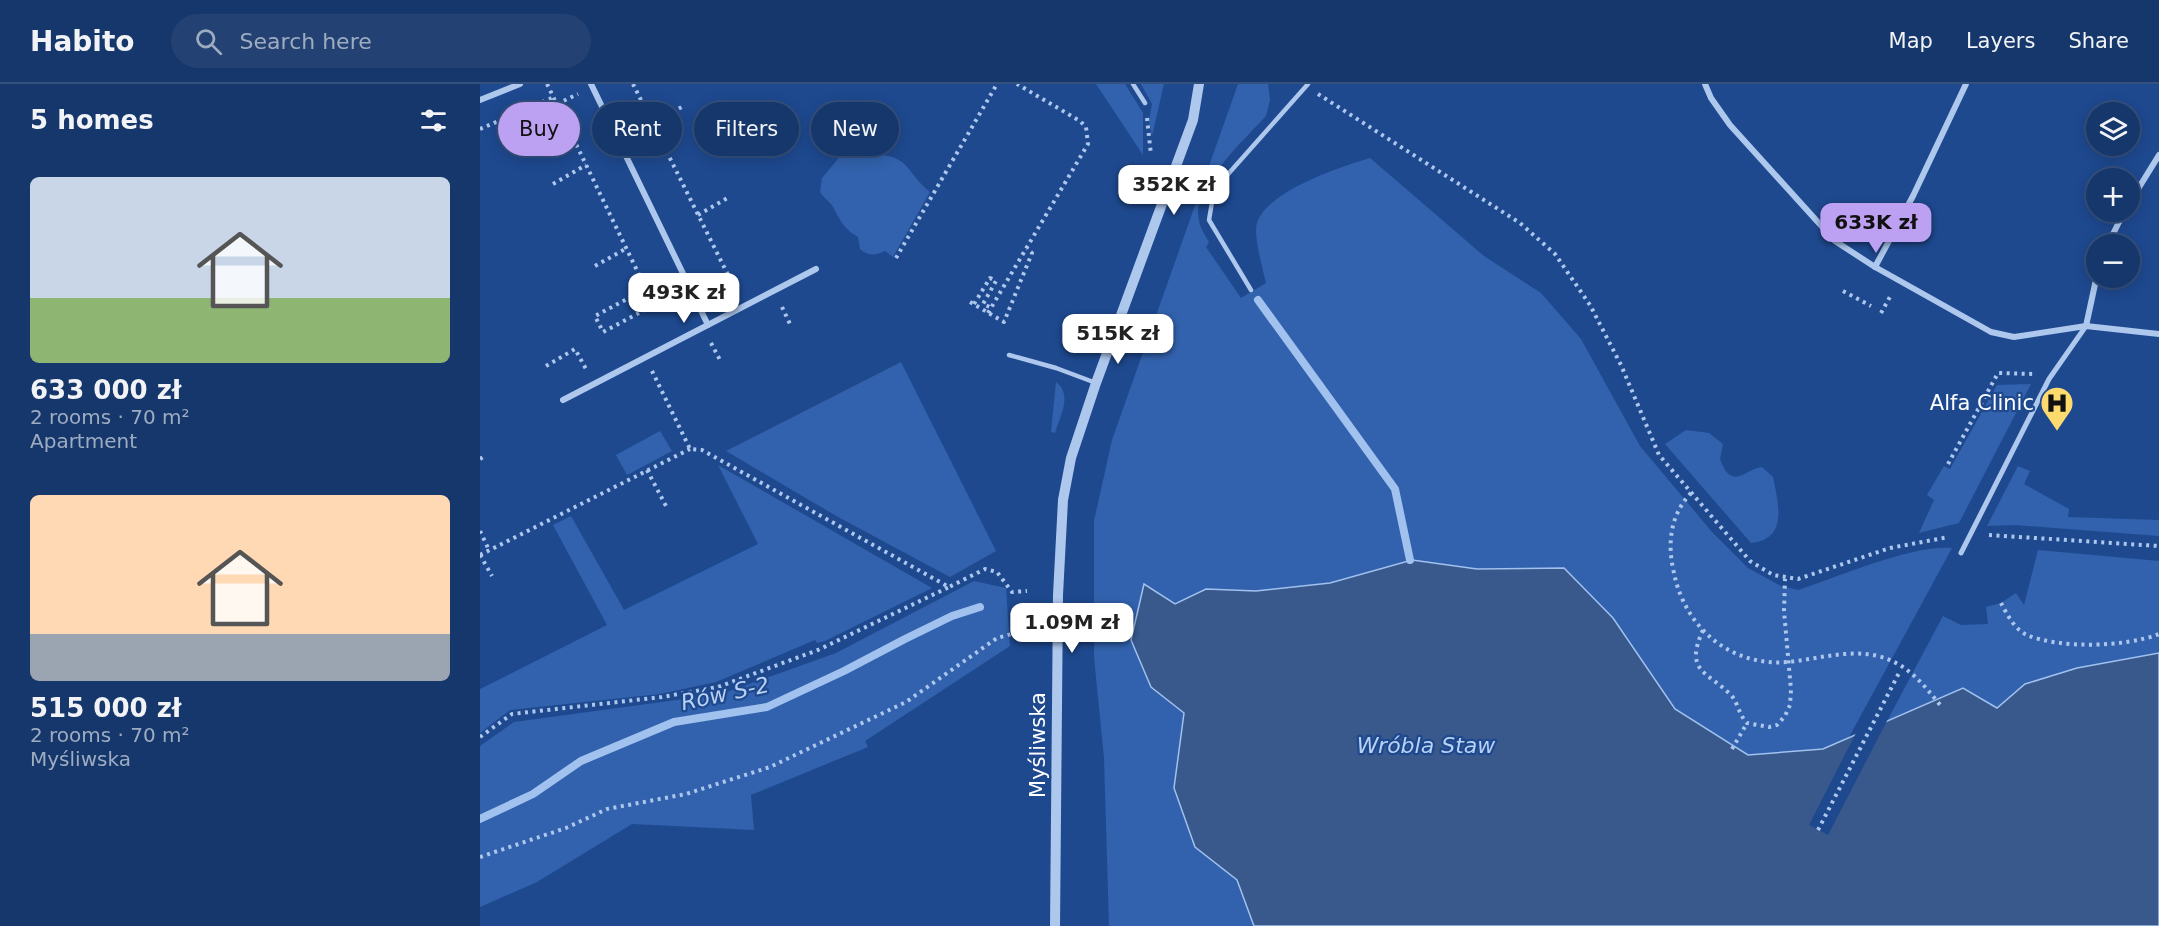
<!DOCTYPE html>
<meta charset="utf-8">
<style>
:root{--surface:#16376b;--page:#234273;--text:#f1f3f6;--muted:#9eacc1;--line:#35517e;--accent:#bca0f2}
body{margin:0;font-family:"DejaVu Sans",sans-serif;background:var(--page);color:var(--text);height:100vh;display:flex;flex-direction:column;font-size:22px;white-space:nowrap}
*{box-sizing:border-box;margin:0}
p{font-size:20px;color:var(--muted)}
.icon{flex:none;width:33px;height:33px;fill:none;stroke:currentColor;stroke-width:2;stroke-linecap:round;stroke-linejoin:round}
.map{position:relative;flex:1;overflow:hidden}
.drawer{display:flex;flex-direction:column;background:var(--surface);width:480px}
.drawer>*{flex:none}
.hud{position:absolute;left:18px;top:18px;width:570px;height:54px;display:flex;gap:12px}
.fabs{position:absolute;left:1606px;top:18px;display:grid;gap:12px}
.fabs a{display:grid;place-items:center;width:54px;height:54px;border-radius:50%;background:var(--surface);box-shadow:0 3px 15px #0003,0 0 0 2px var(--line);font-size:30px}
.price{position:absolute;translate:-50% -51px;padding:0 14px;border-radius:12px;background:#fff;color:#222;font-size:20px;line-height:39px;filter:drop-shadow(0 2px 3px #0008)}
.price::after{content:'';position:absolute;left:50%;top:36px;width:18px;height:14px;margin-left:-9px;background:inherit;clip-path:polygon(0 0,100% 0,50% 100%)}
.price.selected{background:var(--accent);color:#111}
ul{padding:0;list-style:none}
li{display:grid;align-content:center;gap:12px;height:318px;padding:0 30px}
li span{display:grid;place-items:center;height:186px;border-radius:9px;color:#555}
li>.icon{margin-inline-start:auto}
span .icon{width:108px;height:108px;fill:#fffc;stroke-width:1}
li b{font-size:26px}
h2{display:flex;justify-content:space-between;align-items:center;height:72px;padding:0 30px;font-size:26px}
.chip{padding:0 21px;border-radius:27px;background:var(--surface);box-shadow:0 3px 15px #0003,0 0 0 2px var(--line);font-size:21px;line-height:54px}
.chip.selected{background:var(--accent);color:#111}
header{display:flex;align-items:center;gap:36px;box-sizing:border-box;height:84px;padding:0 30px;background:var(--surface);border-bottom:2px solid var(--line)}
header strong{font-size:28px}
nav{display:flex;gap:33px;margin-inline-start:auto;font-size:21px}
.search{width:420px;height:54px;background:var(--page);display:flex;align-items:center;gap:15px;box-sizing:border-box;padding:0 21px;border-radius:33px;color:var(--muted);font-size:22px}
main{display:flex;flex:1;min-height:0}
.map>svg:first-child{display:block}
.green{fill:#3262ad}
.water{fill:#39588b;stroke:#a1c1ef;stroke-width:1.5}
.pier{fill:#1e498f}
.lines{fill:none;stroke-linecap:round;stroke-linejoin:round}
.stream{stroke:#a1c1ef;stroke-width:8}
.path{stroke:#adc7ed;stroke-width:4;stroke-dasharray:3 4.5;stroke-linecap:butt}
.service{stroke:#adc7ed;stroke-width:4.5}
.pedestrian{stroke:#adc7ed;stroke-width:5}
.minor{stroke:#adc7ed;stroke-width:6}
.tertiary{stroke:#adc7ed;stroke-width:10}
.labels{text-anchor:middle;stroke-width:4.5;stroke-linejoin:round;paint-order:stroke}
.poi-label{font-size:21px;fill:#fff;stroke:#1e498f;text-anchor:end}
.street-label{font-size:21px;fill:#fff;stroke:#1e498f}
.water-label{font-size:22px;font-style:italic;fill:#b9d1f4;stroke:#1e498f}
</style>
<header>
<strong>Habito</strong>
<div class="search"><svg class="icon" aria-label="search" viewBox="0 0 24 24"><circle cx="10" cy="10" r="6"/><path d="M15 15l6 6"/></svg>Search here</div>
<nav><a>Map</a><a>Layers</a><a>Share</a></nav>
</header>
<main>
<section class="drawer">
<h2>5 homes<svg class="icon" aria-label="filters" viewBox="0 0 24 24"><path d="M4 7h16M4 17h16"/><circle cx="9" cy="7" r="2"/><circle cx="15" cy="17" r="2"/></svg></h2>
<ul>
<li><span style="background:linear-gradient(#c9d6e8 65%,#8fb573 0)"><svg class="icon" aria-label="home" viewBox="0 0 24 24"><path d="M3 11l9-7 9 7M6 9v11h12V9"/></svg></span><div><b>633 000 zł</b><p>2 rooms · 70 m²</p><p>Apartment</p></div></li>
<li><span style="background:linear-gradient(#ffd9b3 75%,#9aa5b1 0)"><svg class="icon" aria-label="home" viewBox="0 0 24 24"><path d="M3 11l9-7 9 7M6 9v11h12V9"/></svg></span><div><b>515 000 zł</b><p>2 rooms · 70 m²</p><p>Myśliwska</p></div></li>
</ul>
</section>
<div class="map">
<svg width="1679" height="842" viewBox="0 0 1679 842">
<rect width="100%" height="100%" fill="#1e498f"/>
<!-- green -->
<g class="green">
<polygon points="616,0 645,0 663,29 663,71"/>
<polygon points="661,0 684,0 672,52 669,37 672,20"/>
<path d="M758,0h30l2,16 -4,16c-20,22 -67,65 -68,96 0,12 5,20 11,30l-3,5 35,51 25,-15c-3,-13 -13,-48 -9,-60 9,-31 82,-56 113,-65l114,98 57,37 40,46 59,107 72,86 36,36 33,18 17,4c40,-13 115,-46 154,-42l-104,191 -25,10 -75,6 -73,-46 -62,-91 -49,-50 -87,1 -65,-9 -82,23 -74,8 -50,-2 -31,15 -24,83 33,26 -10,75 21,59 42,33 17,46h-145l-5,-168 -10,-101v-136l18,-81z"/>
<path d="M393,52l4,18c35,4 29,19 53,38l-37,65 -8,-6c-10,5 -16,5 -25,-2l-2,-12c-15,-9 -17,-16 -25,-30 -3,-6 -10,-9 -13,-15l2,-14 25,-30z"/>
<polygon points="421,278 516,467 470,493 358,433 246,367"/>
<path d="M576,298c17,13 4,34 -1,51l-4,-1z"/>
<polygon points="1551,300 1479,439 1439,449 1454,416 1447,411 1464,382 1470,385 1517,301"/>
<path d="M1206,346l23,3 14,11 -3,15c12,33 25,10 42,8l11,10c5,26 16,62 -22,66l-86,-99z"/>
<polygon points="180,347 192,367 147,391 136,371"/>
<polygon points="238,381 452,504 345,557 337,559 335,556 236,598 180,610 30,626 0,649 0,605 127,541 73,441 91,432 144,526 278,460"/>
<polygon points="1538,382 1550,387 1544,400 1589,425 1588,433 1679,436 1679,452 1536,441 1507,442"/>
<polygon points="1558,466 1679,477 1679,569 1597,584 1546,600 1517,624 1483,604 1407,637 1463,532 1481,541 1508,540 1506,523 1521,519 1536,509 1544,521"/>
<polygon points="494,497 526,504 530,562 385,657 388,663 271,711 274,746 152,740 57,798 0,823 0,662 34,638 241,610 356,569"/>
</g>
<!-- water -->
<polygon class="water" points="932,476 997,485 1084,484 1133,534 1195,625 1268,671 1343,665 1483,604 1517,624 1545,600 1597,584 1679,569 1679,842 774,842 757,796 715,763 694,704 704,629 671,603 651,556 664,500 695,520 726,505 776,507 850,499"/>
<!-- pier -->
<polygon class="pier" points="1409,633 1348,751 1329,741 1377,647"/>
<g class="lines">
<!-- stream -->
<g class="stream">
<polyline points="778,216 915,405 930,476"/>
<polyline points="0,735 53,710 101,677 194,638 287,623 364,587 425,555 472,532 500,523"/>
</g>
<!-- path -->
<g class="path">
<polyline points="67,0 166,205 174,221 123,248 115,232 166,205"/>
<polyline points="153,0 257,209"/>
<polyline points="838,10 1040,139 1075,170 1110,221 1141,281 1179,371 1270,477 1293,491 1318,495 1410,464 1469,453"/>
<polyline points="77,20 98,10"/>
<polyline points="667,34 671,71"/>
<polyline points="172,38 204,22"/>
<polyline points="0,45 74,13"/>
<polyline points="73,100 106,81"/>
<polyline points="218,131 249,113"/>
<polyline points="416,174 517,0"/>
<polyline points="115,182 147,164"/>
<polyline points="1363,207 1391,222"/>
<polyline points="490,218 524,238 552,169 547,165"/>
<polyline points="494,220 510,194 516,197 503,220 512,224"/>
<polyline points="302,223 310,240"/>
<polyline points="508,229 608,60 606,43 600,37 537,0"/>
<polyline points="1401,229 1411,211"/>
<polyline points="231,259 240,276"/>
<polyline points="66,282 95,265 106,285"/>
<polyline points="172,287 210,365 222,366 469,503 505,485 517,488 532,508 547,507"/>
<polyline points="0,375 3,373"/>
<polyline points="1468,380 1518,289 1554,290"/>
<polyline points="167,386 186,422"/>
<path d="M1211,409c-21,22 -24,51 -17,80 11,55 57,94 114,89 30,-3 60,-13 90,-6 30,8 44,27 63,50"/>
<polyline points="0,447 9,466"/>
<polyline points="1509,451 1679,462"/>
<polyline points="0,471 210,365"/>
<polyline points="0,471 12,492"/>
<path d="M1521,519c6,11 13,26 26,32 33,14 99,12 132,-1"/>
<path d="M1223,546c-19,42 4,41 28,65 7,8 8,20 16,28l22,4 8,-2 8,-9 5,-11 1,-15 -7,-79 1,-32"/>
<polyline points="0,653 32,630 182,613 238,603 338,566 469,503"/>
<polyline points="1252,665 1267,639"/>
<polyline points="1338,746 1419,589"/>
<polyline points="0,773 86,744 127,725 206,710 290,683 426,618 517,554 547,546"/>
</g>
<!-- service -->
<g class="service">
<polyline points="653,0 665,19"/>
<polyline points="771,206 729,136 734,106 828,0"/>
<polyline points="529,271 576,284 616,299"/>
</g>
<!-- pedestrian -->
<polyline class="pedestrian" points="1481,469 1569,295 1606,242"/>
<!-- minor -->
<g class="minor">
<polyline points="111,0 228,241"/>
<polyline points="1225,0 1231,14 1250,41 1355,157 1395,183 1511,248 1534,253 1606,242 1679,250"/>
<polyline points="0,16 40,0"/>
<polyline points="1650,118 1679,71"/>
<polyline points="1628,160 1644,128"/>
<polyline points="1395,183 1433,112 1486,0"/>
<polyline points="1606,242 1617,191"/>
<polyline points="83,316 336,185"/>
</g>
<!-- tertiary -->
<polyline class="tertiary" points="575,842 578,511 583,416 591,374 616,299 713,36 719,0"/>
</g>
<!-- icons -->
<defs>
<g id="hospital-pin" transform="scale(1.725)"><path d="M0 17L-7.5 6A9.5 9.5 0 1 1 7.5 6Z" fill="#fcda6d" stroke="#1e498f"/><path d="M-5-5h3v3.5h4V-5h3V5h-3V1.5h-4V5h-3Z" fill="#111"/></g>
</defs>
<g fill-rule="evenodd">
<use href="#hospital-pin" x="1577" y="319"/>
</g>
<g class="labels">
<!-- poi labels -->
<g class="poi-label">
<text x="1554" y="326">Alfa Clinic</text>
</g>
<!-- street labels -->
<g class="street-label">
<text transform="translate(558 661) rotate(-90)" y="7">Myśliwska</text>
</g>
<!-- water labels -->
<g class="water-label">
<text transform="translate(245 609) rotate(-12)" y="8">Rów S-2</text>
<text x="946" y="669">Wróbla Staw</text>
</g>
</g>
</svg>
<div class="fabs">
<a><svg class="icon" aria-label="layers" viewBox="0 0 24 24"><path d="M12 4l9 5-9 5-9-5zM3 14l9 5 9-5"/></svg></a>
<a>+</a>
<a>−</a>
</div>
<b class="price" style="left:694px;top:132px">352K zł</b>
<b class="price selected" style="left:1396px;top:170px">633K zł</b>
<b class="price" style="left:204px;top:240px">493K zł</b>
<b class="price" style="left:638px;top:281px">515K zł</b>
<b class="price" style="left:592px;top:570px">1.09M zł</b>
<div class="hud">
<a class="chip selected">Buy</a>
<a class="chip">Rent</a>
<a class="chip">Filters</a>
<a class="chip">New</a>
</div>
</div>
</main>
